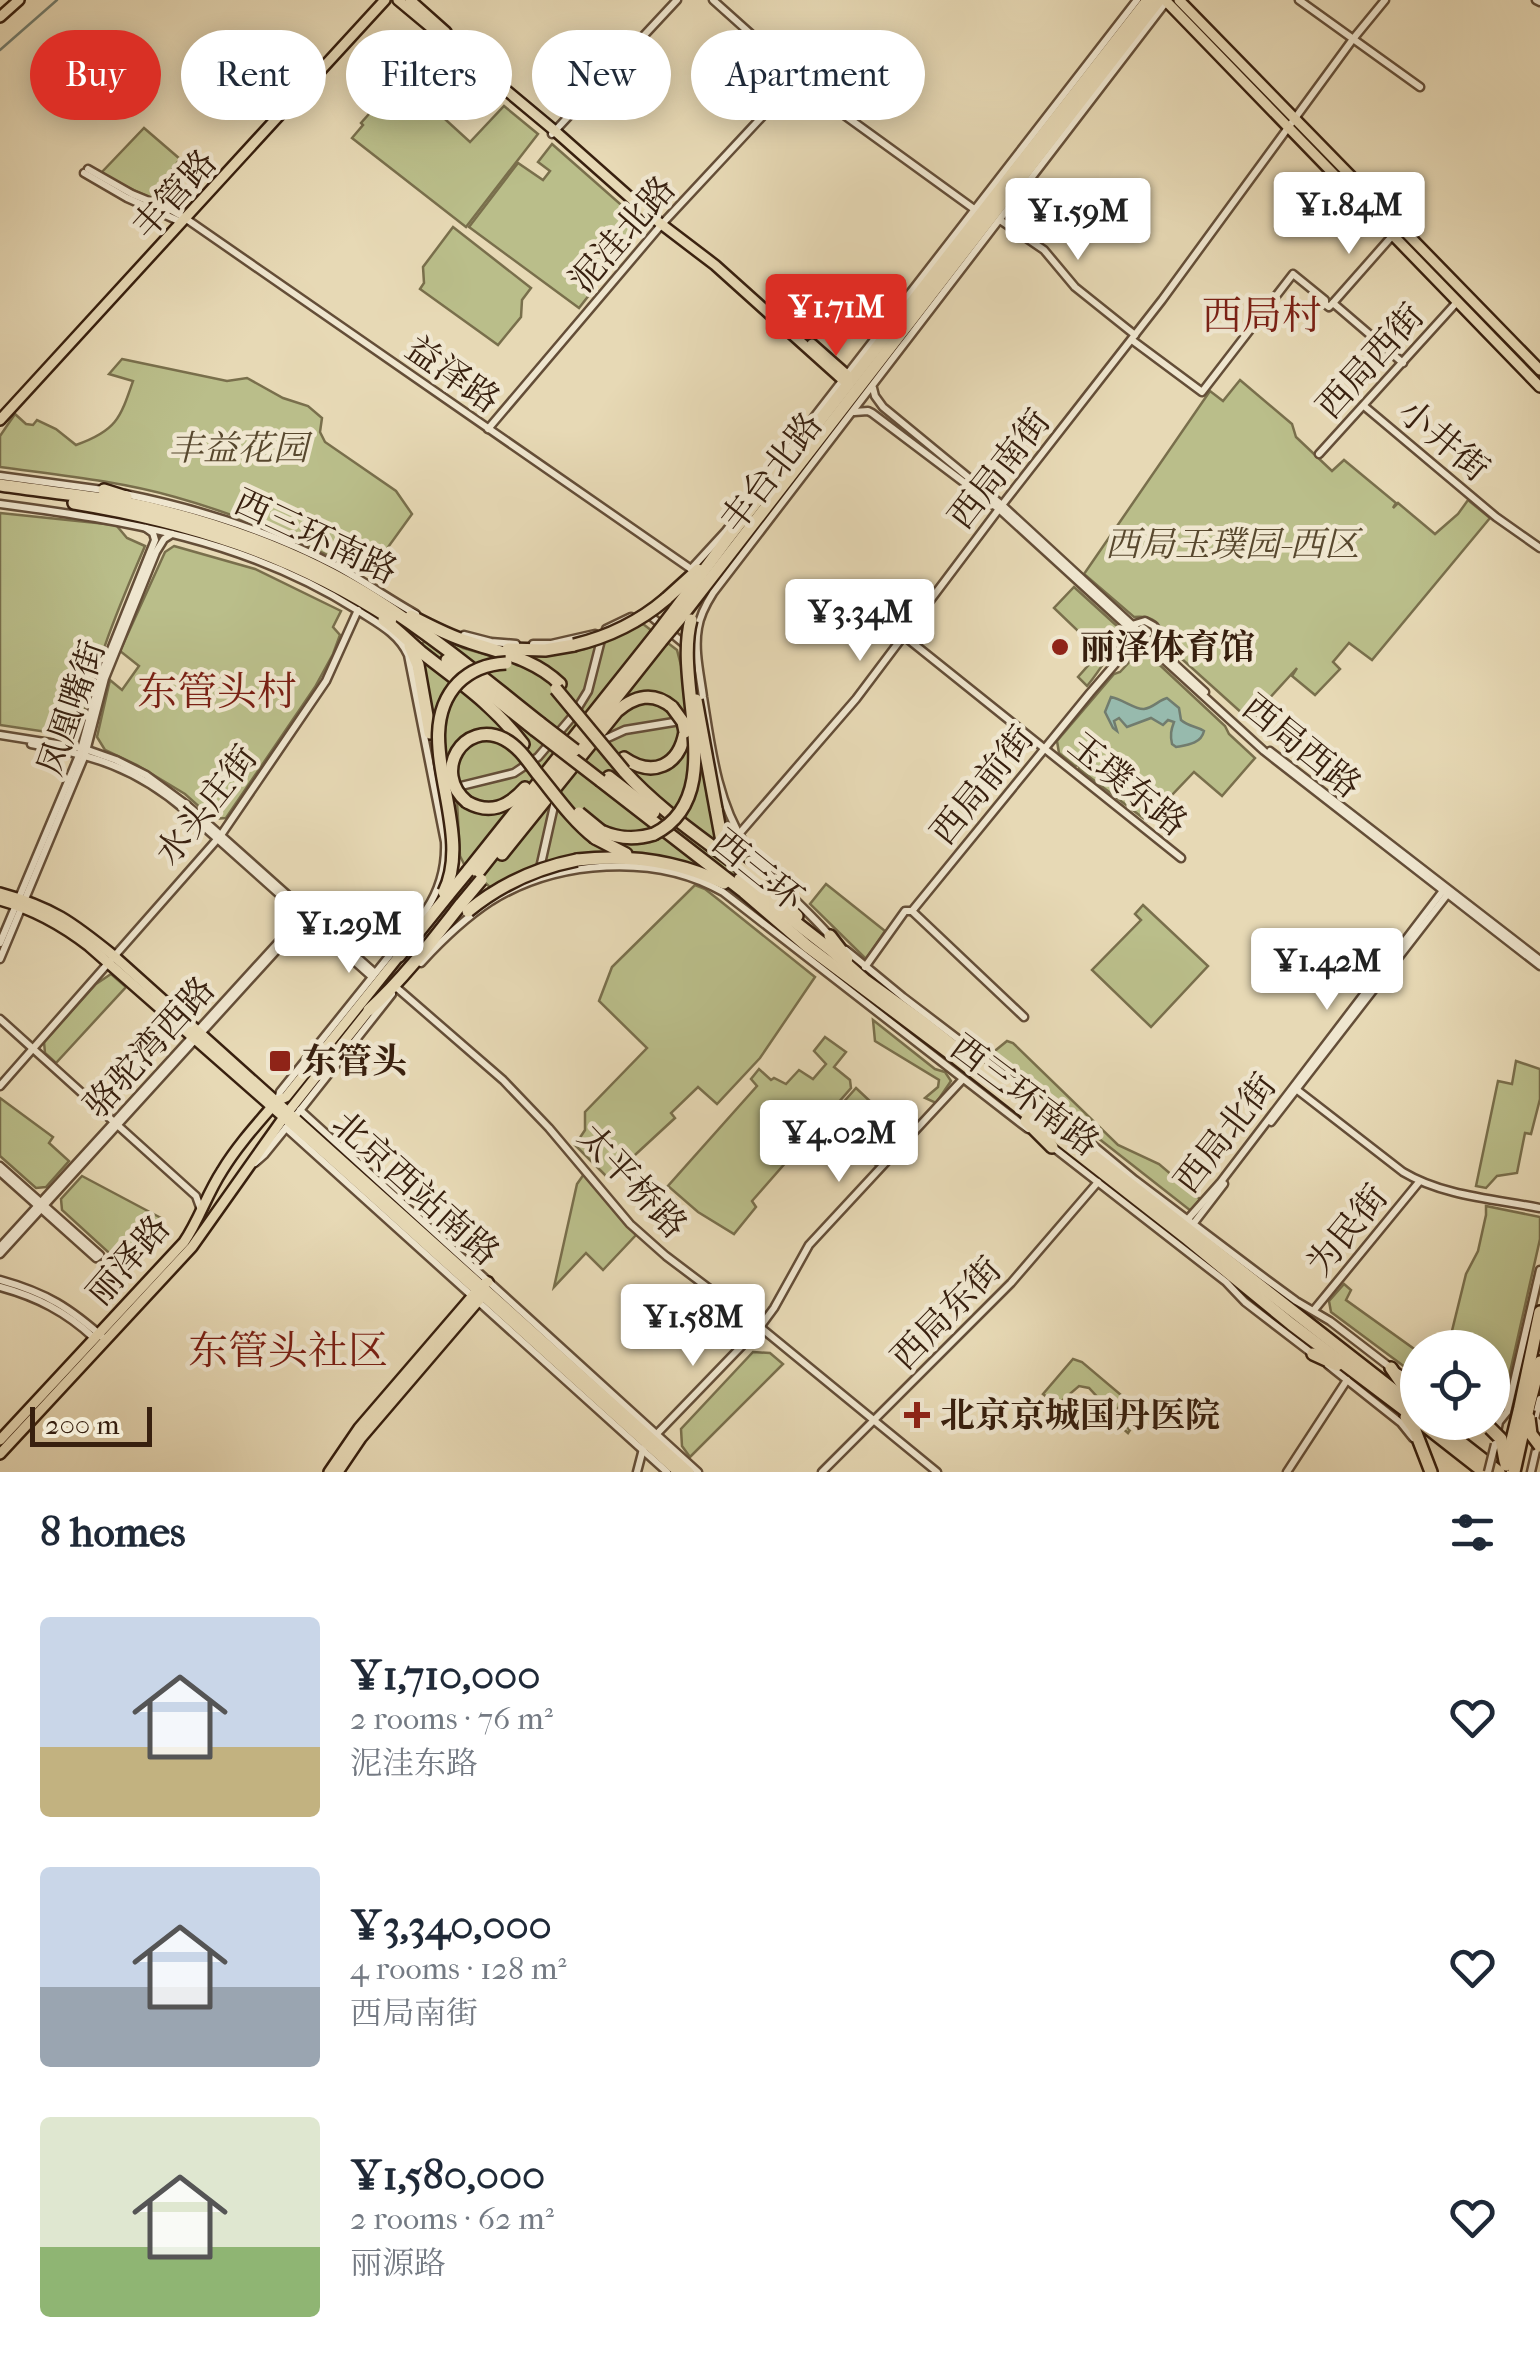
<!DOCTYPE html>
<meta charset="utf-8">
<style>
:root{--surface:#fff;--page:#f2f2f3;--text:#1f2937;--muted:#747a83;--accent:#d93025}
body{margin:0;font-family:"IM FELL French Canon","Noto Serif SC",serif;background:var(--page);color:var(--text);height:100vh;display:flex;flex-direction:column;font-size:38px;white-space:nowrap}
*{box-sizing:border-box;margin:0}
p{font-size:32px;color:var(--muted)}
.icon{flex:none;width:55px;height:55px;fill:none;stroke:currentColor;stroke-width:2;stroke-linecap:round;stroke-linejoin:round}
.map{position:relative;height:1472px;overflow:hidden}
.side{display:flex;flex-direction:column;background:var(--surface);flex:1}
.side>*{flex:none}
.guide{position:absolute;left:30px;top:30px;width:1000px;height:90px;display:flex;gap:20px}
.buttons{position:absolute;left:1400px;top:1330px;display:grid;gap:20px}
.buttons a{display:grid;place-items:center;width:110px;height:110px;border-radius:50%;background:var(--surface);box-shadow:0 5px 25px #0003;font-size:50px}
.scale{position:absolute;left:30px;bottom:25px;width:122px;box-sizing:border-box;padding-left:10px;border:5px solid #38200f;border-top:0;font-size:28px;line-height:35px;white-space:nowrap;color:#38200f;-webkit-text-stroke:8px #efe6cf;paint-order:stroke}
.price{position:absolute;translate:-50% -85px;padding:0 22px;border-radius:10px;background:#fff;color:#222;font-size:32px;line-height:65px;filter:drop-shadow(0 2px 5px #0008)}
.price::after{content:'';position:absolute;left:50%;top:60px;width:30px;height:22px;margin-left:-15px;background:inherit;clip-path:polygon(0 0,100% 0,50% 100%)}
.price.current{background:var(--accent);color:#fff}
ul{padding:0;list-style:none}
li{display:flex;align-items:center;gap:30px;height:250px;padding:0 40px}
li span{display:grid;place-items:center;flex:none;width:280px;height:200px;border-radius:10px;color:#555}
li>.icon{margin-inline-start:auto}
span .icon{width:120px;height:120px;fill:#fffc;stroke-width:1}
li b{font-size:42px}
h2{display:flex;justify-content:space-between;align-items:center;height:120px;padding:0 40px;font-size:42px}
.pill{padding:0 35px;border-radius:45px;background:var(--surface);box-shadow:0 5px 25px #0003;font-size:35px;line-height:90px}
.pill.current{background:var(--accent);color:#fff}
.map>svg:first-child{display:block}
.green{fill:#babe8a;stroke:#796f4c;stroke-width:2.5}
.water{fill:#97baad;stroke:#717c6e;stroke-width:2.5}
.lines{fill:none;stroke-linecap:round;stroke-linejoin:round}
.stream{stroke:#717c6e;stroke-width:2.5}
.minor-casing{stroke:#644e38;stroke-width:11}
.major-casing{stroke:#38200f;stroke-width:14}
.highway-casing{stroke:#38200f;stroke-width:16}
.minor{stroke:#efe6cf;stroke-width:6}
.major{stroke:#e7d9b5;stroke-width:9}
.highway{stroke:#e7d9b5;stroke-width:11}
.minor-bridge-casing{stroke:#644e38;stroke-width:11;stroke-linecap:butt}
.highway-bridge-casing{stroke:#38200f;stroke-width:16;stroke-linecap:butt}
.minor-bridge{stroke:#efe6cf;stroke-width:6}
.highway-bridge{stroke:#e7d9b5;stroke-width:11}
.poi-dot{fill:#8f2418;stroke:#efe6cf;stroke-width:4}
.labels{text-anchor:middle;stroke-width:9;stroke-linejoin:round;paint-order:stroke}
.street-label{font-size:35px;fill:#38200f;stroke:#efe6cf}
.park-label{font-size:35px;font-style:italic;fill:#58482e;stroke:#efe6cf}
.poi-label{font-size:35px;font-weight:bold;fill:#38200f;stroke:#efe6cf;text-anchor:start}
.quarter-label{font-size:40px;fill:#7a1f14;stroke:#efe6cf}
</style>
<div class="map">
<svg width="1540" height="1472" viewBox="0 0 1540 1472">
<rect width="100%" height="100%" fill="#e7d9b5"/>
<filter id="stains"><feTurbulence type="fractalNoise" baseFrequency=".002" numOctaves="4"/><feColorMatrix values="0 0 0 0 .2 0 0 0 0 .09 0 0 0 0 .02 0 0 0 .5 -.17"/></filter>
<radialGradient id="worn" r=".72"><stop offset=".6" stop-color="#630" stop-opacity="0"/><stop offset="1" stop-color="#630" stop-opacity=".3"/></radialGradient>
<!-- green -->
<g class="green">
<polygon points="377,57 470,142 504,106 538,134 466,227 352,138 363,125 361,123 384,97 368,82 369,79 363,73"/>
<polygon points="144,128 180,159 151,198 102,176 101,173"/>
<polygon points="552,144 635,217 636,235 579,308 469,227 518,163 543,180 550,171 538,162"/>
<polygon points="453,227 531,288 522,300 521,317 498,345 420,289 424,283 423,267"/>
<path d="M122,359l105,22 20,-3 36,20 25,8 14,12 -2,14 5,10 71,49 16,23 -44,61c-62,-32 -125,-59 -193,-78 -56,-16 -117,-22 -175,-30v-31l15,-22 11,10 7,1 4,-5 19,9 20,16c40,-14 44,-26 57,-64l-24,-7z"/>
<path d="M1240,380l52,44 4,13 36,34 12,-11 52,43 -3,5 5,-5 37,31 23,-20 10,-14 22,18 -118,142 -23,-17 -16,19 7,7 -25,26 -23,-19 5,-8 -31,34 -4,-3 -4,4 -4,21 -91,-82c1,-19 -11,-27 -29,-25l-50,-43 126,-183 13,10z"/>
<path d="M0,513l116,12 11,13 18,8c-26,60 -50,119 -65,182l-13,7 -67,-10z"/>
<polygon points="174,546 255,569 341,611 333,627 340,635 333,654 315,687 226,818 213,819 185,794 137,765 105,750 97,737 110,680 122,690 139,666 120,651 165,552"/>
<path d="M1074,587l43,39 3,17c-13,13 -21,29 -33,43l-9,-9 22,-25 -46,-44z"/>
<polygon points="643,624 677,650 718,809 753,867 749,874 707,873 595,856 491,888 464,864 460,856 457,801 444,757 435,751 416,653 432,630 463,648 491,656 521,655 585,649"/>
<polygon points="1149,655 1225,726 1229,734 1255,758 1222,796 1194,772 1147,821 1079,769 1079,765 1075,766 1059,753 1057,741 1114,674 1120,672 1135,656"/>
<polygon points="826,884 885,931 866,959 810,904"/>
<polygon points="695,885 705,889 719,900 815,977 760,1058 717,1104 698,1087 671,1113 675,1118 609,1179 575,1145 585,1130 585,1112 647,1048 599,1001 612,967"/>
<polygon points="1143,905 1208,966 1151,1027 1092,970 1141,920 1135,914"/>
<polygon points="111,974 126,987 56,1063 45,1053 44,1042 96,984"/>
<polygon points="873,1020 935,1069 945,1072 951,1081 936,1103 925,1098 938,1087 939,1080 875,1041"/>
<polygon points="825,1037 846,1052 834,1067 850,1080 851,1088 752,1201 756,1207 734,1234 698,1212 668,1186 757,1086 751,1079 759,1069 771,1080 774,1078 786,1084 799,1070 813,1079 826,1064 814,1051"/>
<polygon points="1007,1041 1013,1043 1118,1145 1159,1164 1200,1199 1191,1211 991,1054"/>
<polygon points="1516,1061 1540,1069 1540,1099 1531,1134 1525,1133 1517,1173 1497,1176 1486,1188 1476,1186 1498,1081 1512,1084"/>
<polygon points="856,1088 907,1136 878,1167 825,1123"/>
<polygon points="0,1098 53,1137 49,1143 69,1161 46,1187 36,1188 0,1156"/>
<polygon points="584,1174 636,1235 603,1270 586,1253 554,1287 577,1184"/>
<polygon points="82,1176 161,1218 119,1262 62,1210 61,1199"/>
<polygon points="1486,1206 1540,1217 1540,1239 1508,1381 1501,1390 1493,1396 1492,1348 1448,1347 1466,1274 1478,1251 1486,1215"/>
<polygon points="1344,1284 1351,1290 1346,1300 1417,1351 1417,1376 1331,1312 1329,1301"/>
<polygon points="753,1352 770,1353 783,1364 690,1457 682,1446 681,1429"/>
<polygon points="1073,1359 1082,1362 1140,1411 1135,1412 1122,1404 1112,1414 1130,1430 1128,1433 1110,1417 1105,1420 1091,1416 1101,1401 1089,1388 1079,1386 1057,1405 1043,1394"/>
</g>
<!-- water -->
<path class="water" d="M1111,697c11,2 25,13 33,12 9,-1 15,-9 23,-11l12,10 2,12c8,7 16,6 23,11 -3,13 -17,14 -28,16l-4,-3c-2,-9 -1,-14 2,-22l-6,-2 -5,5 -12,-7 -24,9 -8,-9 -5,3 3,10 -4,-3 -8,-16z"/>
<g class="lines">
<!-- stream -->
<polyline class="stream" points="0,50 57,0"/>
<!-- minor casing -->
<g class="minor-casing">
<g id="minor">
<polyline points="713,0 829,104 974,209"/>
<polyline points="1299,0 1420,87"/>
<polyline points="1536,0 1540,2"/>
<polyline points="552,134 677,0"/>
<polyline points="88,169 132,194 171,210 185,218 691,569"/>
<polyline points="84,173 127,198 181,222"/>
<polyline points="1000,220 1044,250 1075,287 1135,335"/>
<polyline points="1333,303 1393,235"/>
<polyline points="1132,340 1202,392 1293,274 1325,300 1325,304 1329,307 1333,303 1403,363"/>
<polyline points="873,388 875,396 883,407 1002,505 1205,692"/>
<polyline points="1364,406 1496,517 1540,548"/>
<polyline points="854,412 868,411 872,413 999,509 1264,751 1540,966"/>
<polyline points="488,429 662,224 799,77"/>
<polyline points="1319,454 1457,302"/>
<polyline points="0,476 103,490"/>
<path d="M125,494c74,15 144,37 211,72 28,15 53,33 80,48"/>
<path d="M0,504c128,17 246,36 357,106 20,13 41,23 51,45l37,187c1,25 -5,47 -19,68l-146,182 -2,8"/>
<polyline points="691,569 725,532 1137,0"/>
<polyline points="648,614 688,647"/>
<polyline points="1132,625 1145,621 1154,626 1157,635 1154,645"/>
<polyline points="606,629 631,617"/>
<polyline points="464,635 491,642 516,644"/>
<polyline points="904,636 1181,858"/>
<polyline points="533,644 551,644 595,634"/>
<polyline points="0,735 82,748 116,760 146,775 188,806 375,973"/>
<polyline points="601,741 625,730 680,721"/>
<path d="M31,744c62,11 105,24 154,66l187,167"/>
<polyline points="1270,751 1540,960"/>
<polyline points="457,787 514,773 538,757 572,717 588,691 602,636"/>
<polyline points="739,834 856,699 1002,505 1162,300 1353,39 1385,0"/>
<polyline points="540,868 556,797"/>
<polyline points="912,911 1024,1017"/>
<path d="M829,935c-27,-31 -61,-57 -84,-91 -28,-43 -34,-97 -42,-147 -3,-23 -9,-47 -5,-69 2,-13 8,-24 15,-35l454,-592"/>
<polyline points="0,943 80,753 102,672 155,540 153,533 146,528"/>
<polyline points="846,950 903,997 1017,1084"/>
<polyline points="0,959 85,755 105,678 156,552 164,539 172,534"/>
<path d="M421,963c21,-23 44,-45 70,-62 66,-41 164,-48 232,-9l305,237"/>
<polyline points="865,967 905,911 912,911 1090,693 1140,635"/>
<polyline points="397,988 503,1080 549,1128 630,1224 666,1256 760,1327 937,1472"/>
<polyline points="0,1019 196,1196 201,1210"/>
<polyline points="0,1086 221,835 326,681 358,610"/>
<path d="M1296,1089l107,83c40,24 91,27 137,36"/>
<polyline points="1035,1097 1135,1180 1262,1276 1296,1301 1330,1321 1395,1371 1418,1383"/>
<polyline points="300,1110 698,1472"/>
<polyline points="1271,1122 1450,891"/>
<polyline points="286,1128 667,1472"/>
<polyline points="1050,1145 1226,1282 1245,1302 1314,1355"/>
<polyline points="255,1163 264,1155 290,1123 392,994"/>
<polyline points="0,1166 100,1255 96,1258 0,1172"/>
<polyline points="1188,1219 1220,1183 1445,888"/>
<polyline points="1194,1223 1224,1184"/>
<polyline points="0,1247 306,912"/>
<polyline points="0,1254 306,918 307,912"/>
<path d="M0,1280c47,13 70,28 106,60"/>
<path d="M0,1287c37,10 66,25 94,51"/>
<polyline points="1314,1310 1419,1182"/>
<polyline points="1328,1365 1401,1423 1413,1438"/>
<polyline points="1540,1399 1535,1419 1540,1425 1540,1431"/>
<polyline points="1492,1403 1501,1400 1511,1389"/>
<polyline points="1497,1432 1499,1422 1507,1412 1540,1270"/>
<polyline points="637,1472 643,1449 648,1443 760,1327 774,1308 809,1245 963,1079"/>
<polyline points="822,1472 1011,1283 1098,1182"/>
<polyline points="1287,1472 1347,1380"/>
<polyline points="1531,1472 1540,1433"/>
</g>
</g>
<!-- major casing -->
<g class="major-casing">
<g id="major">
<polyline points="398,0 555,131 652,217 715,265 843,380"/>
<polyline points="410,0 446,32"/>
<polyline points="1165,0 1540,387"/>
<polyline points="1179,0 1540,370"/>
<polyline points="0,17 19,0"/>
<polyline points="812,344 847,375"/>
<polyline points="0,420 385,0"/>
<path d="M0,893c52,14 72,29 114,63l575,516"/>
<path d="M0,900c33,9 62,25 89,46l238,209 351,317"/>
<path d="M0,1440l184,-198c15,-22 23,-48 38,-71 15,-25 36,-48 55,-70l9,-4 113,-141"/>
<polyline points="0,1454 192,1247 284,1117 369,1010"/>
<polyline points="329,1472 359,1428 482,1285 488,1282"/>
<polyline points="338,1472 361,1438 485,1293"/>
</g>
</g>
<!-- highway casing -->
<g class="highway-casing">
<g id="highway">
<path d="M0,485c53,8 107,12 158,25 76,19 151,47 218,90 57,36 111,81 164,123"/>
<polyline points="104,490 126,497"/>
<path d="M74,503c116,19 218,52 317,116"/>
<polyline points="666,599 698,570"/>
<polyline points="674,611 728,538 1148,0"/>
<path d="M411,616c19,10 38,20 58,26 32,11 66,17 91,42"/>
<polyline points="681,617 1159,0"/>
<path d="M384,620c13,9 24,21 37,32 38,30 72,52 102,92"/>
<polyline points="410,646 418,665 430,733"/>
<polyline points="508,649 545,650 574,645"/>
<polyline points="447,660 535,730"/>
<path d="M624,758c29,20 55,8 61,-26"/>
<path d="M624,771c50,56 120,91 173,145"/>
<polyline points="609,777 654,812"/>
<polyline points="601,781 744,892 807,946 951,1054 1186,1238 1291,1324 1418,1420"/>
<path d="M467,802c23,13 41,5 58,-14"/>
<polyline points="716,809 721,836 731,856"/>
<path d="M601,831c18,8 34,9 53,3"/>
<polyline points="595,838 626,854"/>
<path d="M502,854l115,-143c18,-15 36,-20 55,-4"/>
<path d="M577,860c51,-6 101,1 147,23"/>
<polyline points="468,871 655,636"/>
<polyline points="475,876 661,641"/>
<polyline points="740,879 831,950 866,981 920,1020 1418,1409"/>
<polyline points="830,936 847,958"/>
<polyline points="399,956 449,894"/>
<path d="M369,1010c35,-32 63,-69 92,-106"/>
<polyline points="1011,1085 1034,1096"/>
<polyline points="1026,1121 1052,1147"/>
<polyline points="1313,1354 1337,1365"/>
<polyline points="1391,1368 1415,1403"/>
<polyline points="1520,1407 1540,1312"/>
<polyline points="1528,1409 1540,1362"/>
<polyline points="1406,1417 1414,1428 1431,1472"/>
<polyline points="1420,1422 1484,1472"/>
<polyline points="1435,1422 1499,1472"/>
</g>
</g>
<!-- minor -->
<use href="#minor" class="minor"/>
<!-- major -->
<use href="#major" class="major"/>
<!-- highway -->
<use href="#highway" class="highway"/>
<!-- minor-bridge casing -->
<g class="minor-bridge-casing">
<polyline id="minor-bridge" points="1488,1472 1495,1444"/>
</g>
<!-- highway-bridge casing -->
<g class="highway-bridge-casing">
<g id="highway-bridge">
<polyline points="655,636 674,611"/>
<polyline points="661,641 681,617"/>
<path d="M574,645c34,-8 65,-23 92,-46"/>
<polyline points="556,689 624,771"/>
<polyline points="696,700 716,809"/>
<polyline points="672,707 683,722 685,732"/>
<polyline points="540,723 575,750"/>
<polyline points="535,730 601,781"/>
<path d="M467,802c-36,-30 -3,-83 37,-63 14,7 24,22 33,34 18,22 35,47 58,65"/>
<polyline points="579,813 601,831"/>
<path d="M654,834c76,-38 19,-148 37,-214"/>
<path d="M444,892c32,-64 -37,-156 14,-209 13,-13 29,-19 48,-20"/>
<polyline points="449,894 468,871"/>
<polyline points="461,904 481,880"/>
<path d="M468,911c33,-27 68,-43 109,-51"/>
<polyline points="1529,1418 1531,1434 1540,1446"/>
<polyline points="1490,1428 1501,1439 1505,1461"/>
<polyline points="1506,1465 1520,1407"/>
<polyline points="1514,1472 1528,1409"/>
</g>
</g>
<!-- minor-bridge -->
<use href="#minor-bridge" class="minor-bridge"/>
<!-- highway-bridge -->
<use href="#highway-bridge" class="highway-bridge"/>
</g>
<!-- markers -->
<g class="poi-dot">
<circle cx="1060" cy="647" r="10"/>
<rect x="268" y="1049" width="24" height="24" rx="5"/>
<path d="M912 1400h10v10h10v10h-10v10h-10v-10h-10v-10h10z"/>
</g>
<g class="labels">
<!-- street labels -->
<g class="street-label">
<text transform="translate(174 194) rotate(-48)" y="12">丰管路</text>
<text transform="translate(622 234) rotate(-49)" y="12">泥洼北路</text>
<text transform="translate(1370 361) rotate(-48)" y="12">西局西街</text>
<text transform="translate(453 374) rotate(35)" y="12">益泽路</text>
<text transform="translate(1444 440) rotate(40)" y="12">小井街</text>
<text transform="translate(999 469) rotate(-52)" y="12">西局南街</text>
<text transform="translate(771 472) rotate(-52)" y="12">丰台北路</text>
<text transform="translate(316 536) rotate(25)" y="12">西三环南路</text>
<text transform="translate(71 708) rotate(-71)" y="12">凤凰嘴街</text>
<text transform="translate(1302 746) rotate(39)" y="12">西局西路</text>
<text transform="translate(1128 784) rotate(39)" y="12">玉璞东路</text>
<text transform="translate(982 785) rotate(-51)" y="12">西局前街</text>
<text transform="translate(206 805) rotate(-52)" y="12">水头庄街</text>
<text transform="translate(758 870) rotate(39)" y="12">西三环</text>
<text transform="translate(149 1047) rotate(-48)" y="12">骆驼湾西路</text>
<text transform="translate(1025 1095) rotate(37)" y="12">西三环南路</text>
<text transform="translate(1225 1133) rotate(-52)" y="12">西局北街</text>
<text transform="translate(633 1181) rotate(47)" y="12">太平桥路</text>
<text transform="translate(416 1188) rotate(42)" y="12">北京西站南路</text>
<text transform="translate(1347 1230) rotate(-51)" y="12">为民街</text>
<text transform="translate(128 1260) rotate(-49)" y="12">丽泽路</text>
<text transform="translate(946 1313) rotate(-46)" y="12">西局东街</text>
</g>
<!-- park labels -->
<g class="park-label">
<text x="238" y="460">丰益花园</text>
<text x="1232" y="556">西局玉璞园-西区</text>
</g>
<!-- poi labels -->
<g class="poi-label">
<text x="1080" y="659">丽泽体育馆</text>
<text x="302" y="1073">东管头</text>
<text x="940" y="1427">北京京城国丹医院</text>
</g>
<!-- quarter labels -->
<g class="quarter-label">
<text x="1262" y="329">西局村</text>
<text x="217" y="705">东管头村</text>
<text x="288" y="1364">东管头社区</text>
</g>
</g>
<rect width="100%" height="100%" filter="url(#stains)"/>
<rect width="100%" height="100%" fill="url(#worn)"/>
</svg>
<div class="buttons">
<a><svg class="icon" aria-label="locate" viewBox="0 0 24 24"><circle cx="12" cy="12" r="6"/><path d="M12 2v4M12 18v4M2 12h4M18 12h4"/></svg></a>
</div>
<div class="scale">200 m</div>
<b class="price" style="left:1349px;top:257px">¥1.84M</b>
<b class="price" style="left:1078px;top:263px">¥1.59M</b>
<b class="price current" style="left:836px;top:359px">¥1.71M</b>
<b class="price" style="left:860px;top:664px">¥3.34M</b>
<b class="price" style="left:349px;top:976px">¥1.29M</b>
<b class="price" style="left:1327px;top:1013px">¥1.42M</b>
<b class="price" style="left:839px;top:1185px">¥4.02M</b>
<b class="price" style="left:693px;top:1369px">¥1.58M</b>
<div class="guide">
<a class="pill current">Buy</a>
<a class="pill">Rent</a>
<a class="pill">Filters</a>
<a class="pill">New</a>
<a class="pill">Apartment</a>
</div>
</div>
<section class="side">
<h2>8 homes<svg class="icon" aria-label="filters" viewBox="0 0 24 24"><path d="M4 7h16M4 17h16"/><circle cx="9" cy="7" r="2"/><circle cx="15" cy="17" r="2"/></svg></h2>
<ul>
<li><span style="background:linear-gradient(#c9d6e8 65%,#c2b280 0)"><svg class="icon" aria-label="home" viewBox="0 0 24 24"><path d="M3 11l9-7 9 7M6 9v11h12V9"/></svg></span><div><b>¥1,710,000</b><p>2 rooms · 76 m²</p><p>泥洼东路</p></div><svg class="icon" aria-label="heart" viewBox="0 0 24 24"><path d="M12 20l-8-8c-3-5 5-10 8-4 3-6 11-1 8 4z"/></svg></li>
<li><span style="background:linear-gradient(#c9d6e8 60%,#9aa5b1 0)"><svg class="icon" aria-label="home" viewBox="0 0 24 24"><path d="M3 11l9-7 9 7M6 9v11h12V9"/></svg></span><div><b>¥3,340,000</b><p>4 rooms · 128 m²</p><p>西局南街</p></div><svg class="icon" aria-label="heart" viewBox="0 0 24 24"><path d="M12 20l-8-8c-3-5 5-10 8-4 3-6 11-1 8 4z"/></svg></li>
<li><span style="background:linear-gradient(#dfe7d0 65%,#8fb573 0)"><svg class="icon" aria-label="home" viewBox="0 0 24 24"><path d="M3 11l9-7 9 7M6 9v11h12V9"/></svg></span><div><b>¥1,580,000</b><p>2 rooms · 62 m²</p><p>丽源路</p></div><svg class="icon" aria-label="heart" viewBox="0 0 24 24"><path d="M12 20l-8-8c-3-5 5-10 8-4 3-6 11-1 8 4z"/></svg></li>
</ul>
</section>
